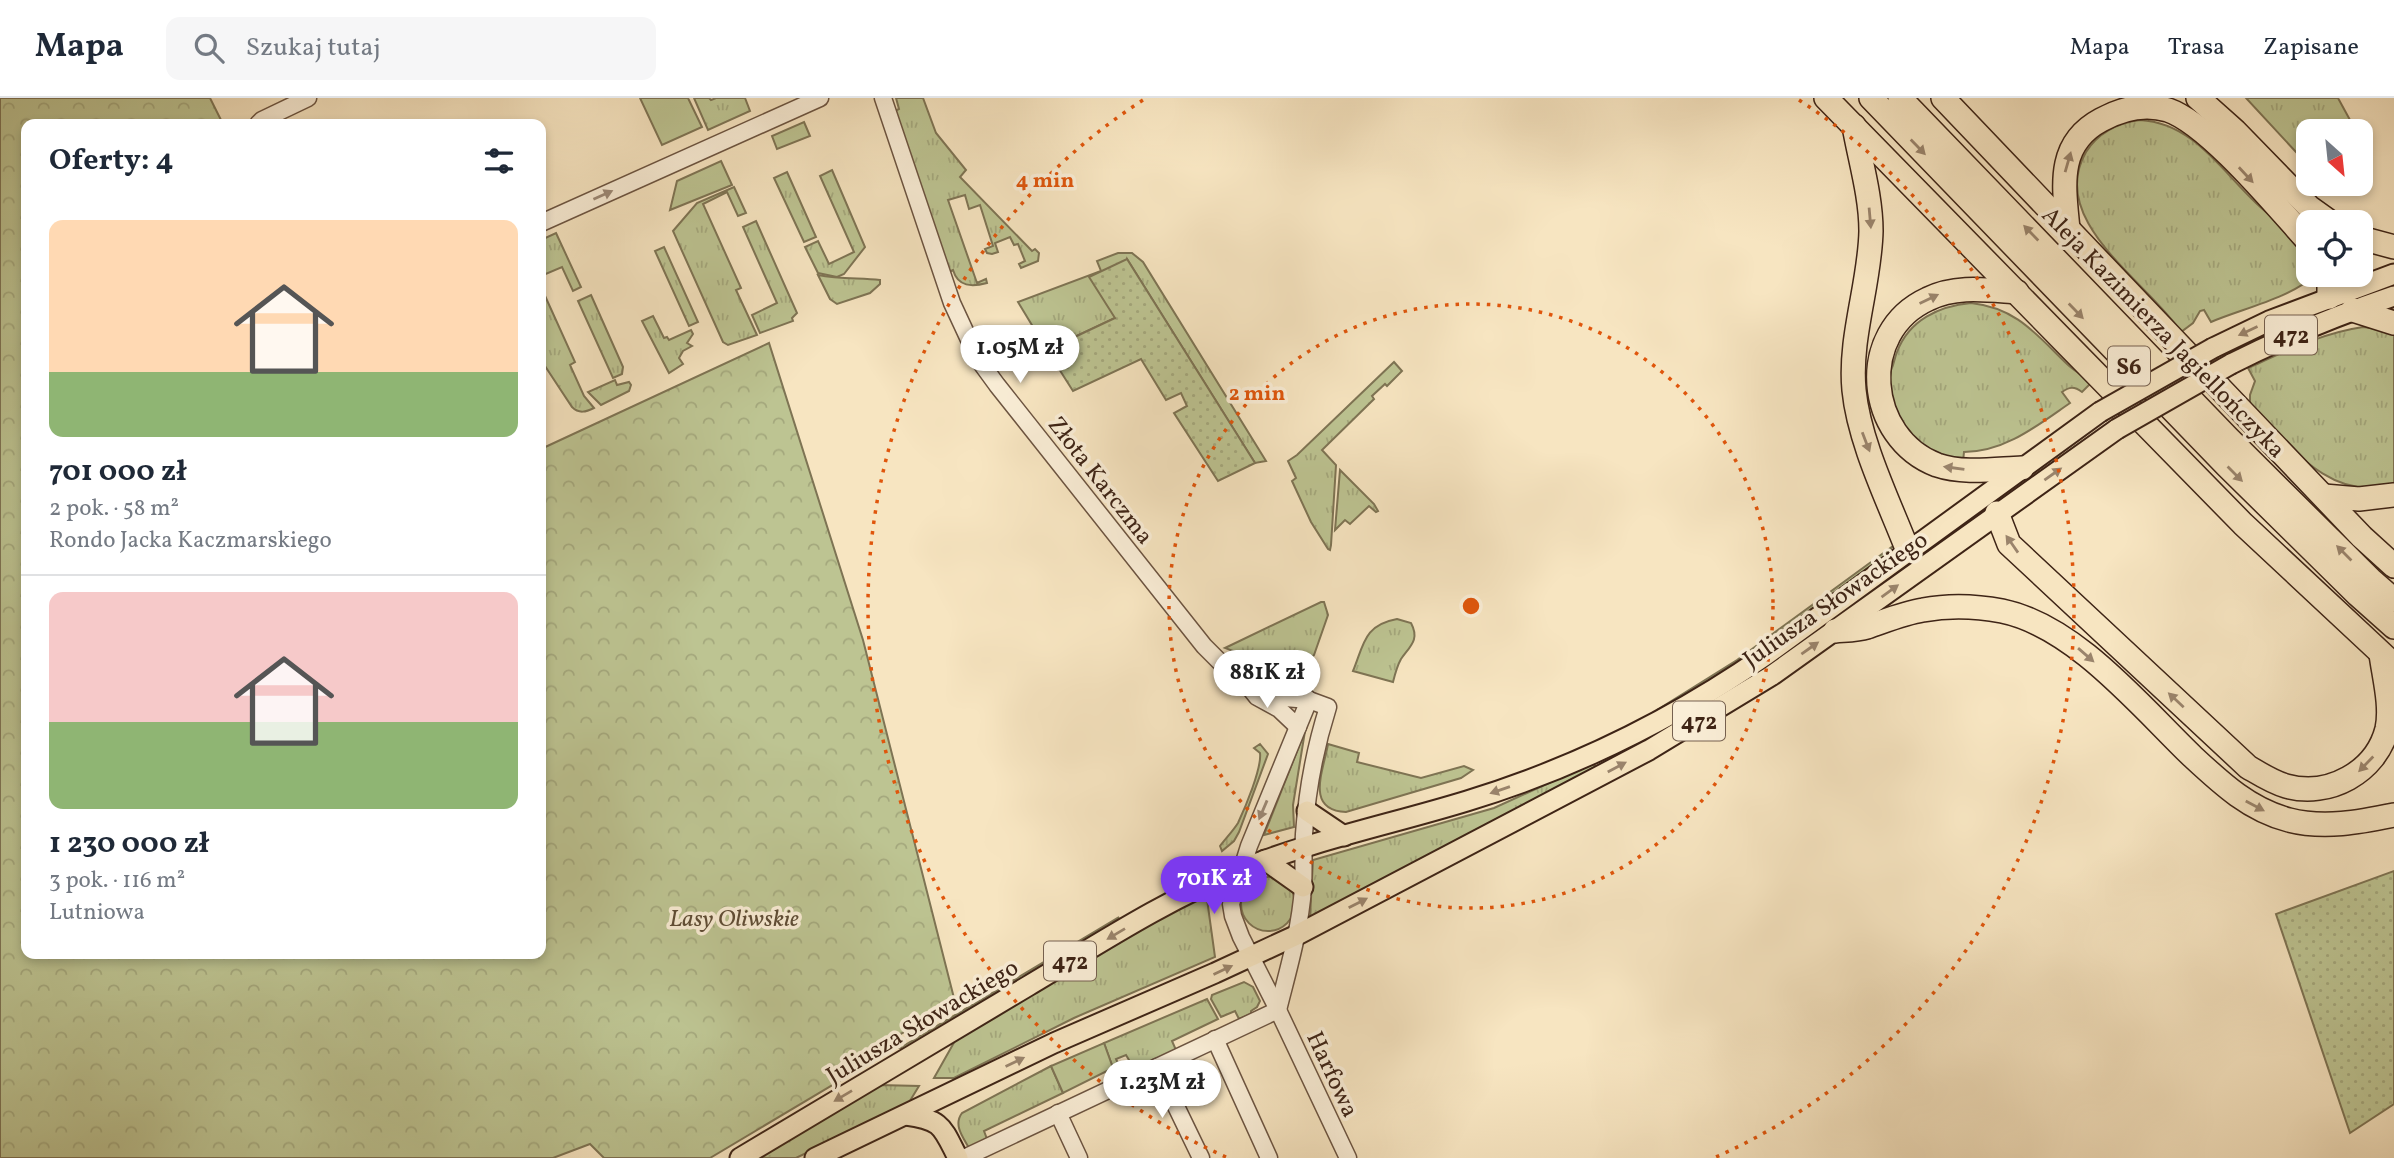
<!DOCTYPE html>
<html lang="pl">
<meta charset="utf-8">
<style>
:root{--surface:#fff;--page:#f6f6f7;--text:#1f2937;--muted:#747a83;--line:#e0e1e3;--accent:#7c3aed}
body{margin:0;font-family:Vollkorn,serif;background:var(--page);color:var(--text);height:100vh;display:flex;flex-direction:column;font-size:26px;white-space:nowrap}
*{box-sizing:border-box;margin:0}
p{font-size:23px;color:var(--muted)}
.icon{flex:none;width:38px;height:38px;fill:none;stroke:currentColor;stroke-width:2;stroke-linecap:round;stroke-linejoin:round}
.map{position:relative;flex:1;overflow:hidden}
.side{position:absolute;left:21px;top:21px;width:525px;height:840px;display:flex;flex-direction:column;background:var(--surface);border-radius:14px;box-shadow:0 4px 10px #0003}
.side>*{flex:none}
.needle{width:46px;rotate:153deg}
.controls{position:absolute;left:2296px;top:21px;display:grid;gap:14px}
.controls a{display:grid;place-items:center;width:77px;height:77px;border-radius:14px;background:var(--surface);box-shadow:0 4px 10px #0003;font-size:35px}
.price{position:absolute;translate:-50% -60px;padding:0 16px;border-radius:24px;background:#fff;color:#222;font-size:23px;line-height:46px;filter:drop-shadow(0 2px 4px #0008)}
.price::after{content:'';position:absolute;left:50%;top:42px;width:21px;height:16px;margin-left:-10px;background:inherit;clip-path:polygon(0 0,100% 0,50% 100%)}
.price.selected{background:var(--accent);color:#fff}
ul{padding:0;list-style:none}
li{display:grid;align-content:center;gap:14px;height:371px;padding:0 28px}
li+li{border-top:2px solid var(--line)}
li span{display:grid;place-items:center;height:217px;border-radius:14px;color:#555}
li>.icon{margin-inline-start:auto}
span .icon{width:126px;height:126px;fill:#fffc;stroke-width:1}
li b{font-size:30px}
h2{display:flex;justify-content:space-between;align-items:center;height:84px;padding:0 28px;font-size:30px}
header{display:flex;align-items:center;gap:42px;box-sizing:border-box;height:98px;padding:0 35px;background:var(--surface);border-bottom:2px solid var(--line)}
header strong{font-size:33px}
nav{display:flex;gap:38px;margin-inline-start:auto;font-size:24px}
.search{width:490px;height:63px;background:var(--page);display:flex;align-items:center;gap:18px;box-sizing:border-box;padding:0 24px;border-radius:14px;color:var(--muted);font-size:26px}
.map>svg:first-child{display:block}
.grass{fill:url(#grass-tufts);stroke:#7e7454;stroke-width:2}
.forest{fill:url(#forest-crowns);stroke:#7e7454;stroke-width:2}
.park{fill:#bdc492;stroke:#7e7454;stroke-width:2}
.garden{fill:url(#garden-dots);stroke:#7e7454;stroke-width:2}
.lines{fill:none;stroke-linecap:round;stroke-linejoin:round}
.minor-casing{stroke:#6c5441;stroke-width:19}
.major-casing{stroke:#3e2416;stroke-width:23}
.highway-casing{stroke:#3e2416;stroke-width:26}
.minor{stroke:#faeed7;stroke-width:16}
.major{stroke:#f7e5c1;stroke-width:19}
.highway{stroke:#f7e5c1;stroke-width:23}
.major-bridge-casing{stroke:#3e2416;stroke-width:23;stroke-linecap:butt}
.major-bridge{stroke:#f7e5c1;stroke-width:19}
.oneway{fill:#9a846c}
.oneway2{fill:#9c8976}
.ring{fill:none;stroke:#e0560c;stroke-width:3.5;stroke-dasharray:3.5 7}
.labels{text-anchor:middle;stroke-width:7;stroke-linejoin:round;paint-order:stroke}
.shield{fill:#faeed7;stroke:#766150;stroke-width:2}
.shield-label{font-size:23px;font-weight:bold;fill:#3e2416}
.street-label{font-size:24px;fill:#3e2416;stroke:#faeed7}
.park-label{font-size:24px;font-style:italic;fill:#5e4c35;stroke:#faeed7}
.centre{fill:#e0560c;stroke:#faeed7;stroke-width:3.5}
.ring-label{font-size:21px;text-anchor:middle;font-weight:bold;fill:#e0560c;stroke:#faeed7;stroke-width:7;stroke-linejoin:round;paint-order:stroke}
</style>
<header>
<strong>Mapa</strong>
<div class="search"><svg class="icon" aria-label="search" viewBox="0 0 24 24"><circle cx="10" cy="10" r="6"/><path d="M15 15l6 6"/></svg>Szukaj tutaj</div>
<nav><a>Mapa</a><a>Trasa</a><a>Zapisane</a></nav>
</header>
<div class="map">
<svg width="2394" height="1060" viewBox="0 0 2394 1060">
<defs>
<pattern id="grass-tufts" width="24" height="20" patternUnits="userSpaceOnUse" patternTransform="scale(1.75)"><rect width="24" height="20" fill="#bdc492"/><path d="M3 7l-1-3M5 7V3M7 7l1-3M15 17l-1-3M17 17v-4M19 17l1-3" fill="none" stroke="#a4a87d"/></pattern>
<pattern id="forest-crowns" width="20" height="18" patternUnits="userSpaceOnUse" patternTransform="scale(1.75)"><rect width="20" height="18" fill="#bdc492"/><path d="M2 6a3 3 0 1 1 6 0M12 15a3 3 0 1 1 6 0" fill="none" stroke="#a4a87d"/></pattern>
<pattern id="garden-dots" width="8" height="8" patternUnits="userSpaceOnUse" patternTransform="scale(1.75)"><rect width="8" height="8" fill="#bdc492"/><path d="M2 2h.1M6 6h.1" fill="none" stroke="#a4a87d" stroke-width="1.8" stroke-linecap="round"/></pattern>
</defs>
<rect width="100%" height="100%" fill="#f7e5c1"/>
<filter id="stains"><feTurbulence type="fractalNoise" baseFrequency=".00286" numOctaves="4"/><feColorMatrix values="0 0 0 0 .2 0 0 0 0 .09 0 0 0 0 .02 0 0 0 .5 -.17"/></filter>
<radialGradient id="worn" r=".72"><stop offset=".6" stop-color="#630" stop-opacity="0"/><stop offset="1" stop-color="#630" stop-opacity=".3"/></radialGradient>
<!-- grass -->
<g class="grass">
<polygon points="694,0 709,0 711,2 716,0 745,0 750,13 708,32"/>
<path d="M896,0h27l13,35 30,37 -6,7 72,74 3,-2 4,4 -1,8 -17,7 -2,-4 6,-3 -7,-17 -4,1 -4,-8 -15,6 3,9 -6,2 -5,-1 -2,-4 8,-3 -13,-41 -11,4 -4,-14 -17,5 29,83 9,-4 1,4c-15,4 -29,4 -34,-13l-4,2 -54,-161 4,-2z"/>
<polygon points="2246,0 2338,0 2356,33 2308,33 2308,67"/>
<path d="M2140,22c53,3 80,49 116,83 17,16 36,30 52,47v25h7c-24,23 -74,34 -104,47l-7,-12 -4,1 -7,12 -12,9c-32,-49 -135,-111 -95,-180 12,-19 32,-29 54,-32z"/>
<polygon points="804,24 810,38 777,51 772,38"/>
<polygon points="832,72 865,149 844,176 837,179 818,175 805,149 818,143 829,166 854,154 820,78"/>
<polygon points="787,74 816,139 804,144 774,80"/>
<polygon points="734,89 746,115 738,118 727,94 703,106 741,190 736,192 757,237 728,247 723,244 673,133 697,105"/>
<polygon points="756,123 797,215 792,220 793,223 760,235 752,217 777,205 743,129"/>
<polygon points="556,135 581,189 573,193 562,169 541,178 541,142"/>
<polygon points="664,149 698,224 689,228 655,153"/>
<polygon points="1118,155 1132,155 1143,164 1266,363 1255,365 1127,161 1115,220 1047,252 1018,204 1101,173 1097,163"/>
<path d="M818,177c21,4 41,3 62,5v4l-10,9 -33,11 -7,-5z"/>
<path d="M541,189l34,75 -5,3 14,31 10,12c-8,4 -15,6 -22,-1l-31,-47z"/>
<polygon points="591,197 623,269 622,276 613,280 578,203"/>
<path d="M1971,205c45,5 64,30 95,60 8,8 17,12 25,20l-9,9c-8,-6 -13,-5 -20,0l8,11c-32,22 -65,49 -106,49l-1,10 -34,-9 -31,-30 -12,-47c8,-7 7,-14 11,-24 12,-32 42,-46 74,-49z"/>
<polygon points="653,218 664,240 667,239 669,242 691,232 693,236 687,245 692,248 683,253 679,260 683,266 669,275 642,223"/>
<path d="M2363,229l31,4v152c-62,22 -106,-39 -144,-78v-10l5,-14 -7,-13c38,-17 74,-35 115,-41z"/>
<polygon points="1394,264 1402,273 1387,288 1385,286 1372,298 1374,301 1322,352 1336,367 1331,447 1330,452 1328,451 1311,424 1292,383 1296,380 1288,363 1297,357"/>
<polygon points="615,282 617,287 629,284 631,287 629,293 601,307 588,294"/>
<polygon points="1340,372 1374,406 1378,413 1376,414 1369,408 1350,426 1345,422 1335,432"/>
<path d="M1893,448l-10,14c-73,54 -144,111 -226,150l80,-50z"/>
<polygon points="1321,504 1324,504 1328,517 1314,557 1303,570 1294,574 1286,573 1225,550"/>
<path d="M1397,521l14,4c9,17 -1,23 -10,36 -4,7 -6,15 -8,23l-40,-11c11,-27 11,-46 44,-52z"/>
<polygon points="1305,633 1293,707 1294,729 1264,737"/>
<path d="M1260,646l8,10 -29,78 -5,9 -12,10 -2,-5c6,-8 13,-15 18,-23 7,-15 24,-55 22,-70l-6,-5z"/>
<path d="M1328,646l31,9 -2,9 64,16 43,-12 9,4 -12,8 -115,34c-41,-2 -23,-40 -18,-68z"/>
<polygon points="1593,665 1596,670 1310,820 1313,762 1494,710"/>
<circle cx="1268" cy="806" r="27"/>
<polygon points="1206,794 1215,859 1074,920 954,980 934,980 956,941 1085,863"/>
<polygon points="1119,819 1106,832 904,951 900,950"/>
<polygon points="1244,884 1253,889 1260,903 1257,909 1251,913 1251,916 1239,921 1235,913 1221,919 1211,901 1212,897"/>
<polygon points="1207,901 1218,921 1172,943 1176,952 1142,969 1139,964 1132,967 1126,957 1116,961 1121,972 1118,973 1113,970 1104,945"/>
<path d="M1051,968l12,27 -79,38 3,8 -18,9c-6,-11 -16,-23 -7,-35z"/>
<polygon points="878,987 919,988 908,1006 796,1060 756,1060"/>
</g>
<!-- forest -->
<polygon class="forest" points="0,0 210,0 223,26 26,26 26,856 541,856 541,351 769,245 863,542 955,904 879,949 876,961 710,1060 604,1060 590,1046 553,1060 0,1060"/>
<!-- park -->
<g class="park">
<polygon points="640,0 688,0 702,29 662,47"/>
<polygon points="721,63 732,87 670,112 677,83"/>
<polygon points="1104,945 1113,970 1063,995 1051,968"/>
</g>
<!-- garden -->
<g class="garden">
<polygon points="1127,161 1255,365 1218,383 1174,315 1187,308 1181,295 1166,302 1141,261 1073,293 1047,252 1115,220 1089,179"/>
<polygon points="2394,773 2394,1006 2350,1035 2276,816"/>
</g>
<g class="lines">
<!-- minor casing -->
<g class="minor-casing">
<g id="minor">
<path d="M883,0l69,205 26,56 19,26 207,261 17,17 43,25 21,10 24,2 19,7c-13,41 -21,84 -24,127 -1,18 0,36 -1,54 -3,42 -15,82 -25,122"/>
<polyline points="258,26 262,22 308,0"/>
<polyline points="541,125 820,0"/>
<path d="M1246,577c32,3 39,2 63,25"/>
<polyline points="1245,584 1257,599 1279,611 1298,629"/>
<polyline points="1309,602 1249,748 1231,806 1233,818 1241,839 1278,912 1348,1060"/>
<polyline points="1215,941 1269,1060"/>
<polyline points="1157,969 1201,1060"/>
<polyline points="1058,1015 1079,1060"/>
<polyline points="964,1060 1278,912"/>
</g>
</g>
<!-- major casing -->
<g class="major-casing">
<g id="major">
<polyline points="2213,250 2269,223 2394,176"/>
<path d="M2231,266c53,-27 107,-49 163,-68"/>
<polyline points="1307,713 1344,738"/>
<polyline points="1265,762 1303,789"/>
<path d="M906,1017c37,5 36,12 52,43"/>
<path d="M740,1060c96,-57 192,-115 288,-172 69,-41 137,-86 212,-116 73,-30 152,-46 227,-69 108,-33 207,-82 299,-146l334,-243"/>
<polyline points="815,1060 1054,945 1215,875 1297,837 1649,652 1771,578 2117,331"/>
</g>
</g>
<!-- highway casing -->
<g class="highway-casing">
<g id="highway">
<polyline points="1826,0 2243,426 2394,567"/>
<polyline points="1871,0 2226,367 2358,497 2394,529"/>
<polyline points="1900,0 2228,340 2371,482 2394,502"/>
<polyline points="1943,0 2362,439 2394,468"/>
<polyline points="2198,0 2235,33 2309,109 2330,124"/>
<path d="M1854,28c6,34 17,70 17,105 -1,53 -22,106 -17,159 5,52 35,112 54,161"/>
<path d="M2068,131c-4,-42 -12,-85 33,-109 20,-11 44,-17 67,-10 41,14 109,97 140,131"/>
<polyline points="2361,140 2394,149"/>
<polyline points="2329,177 2329,199"/>
<path d="M2017,194c-30,-2 -61,-7 -89,7 -72,33 -62,139 9,166 26,9 58,4 85,3"/>
<polyline points="2353,212 2394,225"/>
<polyline points="2324,398 2359,401 2394,397"/>
<path d="M1997,415l12,31 239,223c12,7 24,15 38,19 43,12 90,-14 101,-57 5,-23 -3,-52 -6,-75"/>
<path d="M1835,533c11,-1 22,-1 32,-4 18,-6 37,-14 56,-17 26,-5 53,-4 79,1 73,15 138,95 191,146 29,27 57,53 96,63 35,9 71,2 105,-5"/>
</g>
</g>
<!-- minor -->
<use href="#minor" class="minor"/>
<!-- major -->
<use href="#major" class="major"/>
<!-- highway -->
<use href="#highway" class="highway"/>
<!-- major-bridge casing -->
<g class="major-bridge-casing">
<g id="major-bridge">
<polyline points="2100,314 2213,250"/>
<polyline points="2117,331 2231,266"/>
</g>
</g>
<!-- major-bridge -->
<use href="#major-bridge" class="major-bridge"/>
</g>
<!-- one-way arrows -->
<defs><path id="oneway-solid" d="M-6-.8H1V-3.2L6.5 0L1 3.2V.8H-6Z" transform="scale(1.75)"/></defs>
<g class="oneway">
<use href="#oneway-solid" transform="translate(1918 49) rotate(46)"/>
<use href="#oneway-solid" transform="translate(2068 64) rotate(-74)"/>
<use href="#oneway-solid" transform="translate(2246 77) rotate(47)"/>
<use href="#oneway-solid" transform="translate(1870 120) rotate(85)"/>
<use href="#oneway-solid" transform="translate(2031 135) rotate(-134)"/>
<use href="#oneway-solid" transform="translate(1929 201) rotate(-26)"/>
<use href="#oneway-solid" transform="translate(2076 213) rotate(46)"/>
<use href="#oneway-solid" transform="translate(2248 233) rotate(155)"/>
<use href="#oneway-solid" transform="translate(1866 344) rotate(69)"/>
<use href="#oneway-solid" transform="translate(1954 370) rotate(-172)"/>
<use href="#oneway-solid" transform="translate(2053 376) rotate(-35)"/>
<use href="#oneway-solid" transform="translate(2235 376) rotate(45)"/>
<use href="#oneway-solid" transform="translate(2012 446) rotate(-125)"/>
<use href="#oneway-solid" transform="translate(2344 455) rotate(-135)"/>
<use href="#oneway-solid" transform="translate(1890 493) rotate(-36)"/>
<use href="#oneway-solid" transform="translate(1810 550) rotate(-35)"/>
<use href="#oneway-solid" transform="translate(2086 557) rotate(41)"/>
<use href="#oneway-solid" transform="translate(2176 602) rotate(-137)"/>
<use href="#oneway-solid" transform="translate(2366 666) rotate(134)"/>
<use href="#oneway-solid" transform="translate(1617 669) rotate(-28)"/>
<use href="#oneway-solid" transform="translate(1500 692) rotate(161)"/>
<use href="#oneway-solid" transform="translate(2255 708) rotate(28)"/>
<use href="#oneway-solid" transform="translate(1358 805) rotate(-27)"/>
<use href="#oneway-solid" transform="translate(1116 836) rotate(149)"/>
<use href="#oneway-solid" transform="translate(1223 872) rotate(-25)"/>
<use href="#oneway-solid" transform="translate(1015 964) rotate(-26)"/>
<use href="#oneway-solid" transform="translate(843 998) rotate(149)"/>
</g>
<g class="oneway2">
<use href="#oneway-solid" transform="translate(603 97) rotate(-24)"/>
<use href="#oneway-solid" transform="translate(1263 712) rotate(113)"/>
</g>
<!-- distance rings -->
<g class="ring">
<circle cx="1471" cy="508" r="302"/>
<path d="M1226 1059A603 603 0 0 1 1143 2M1799 2A603 603 0 0 1 1716 1059"/>
</g>
<g class="labels">
<!-- shield labels -->
<g class="shield">
<rect x="2265" y="217.5" width="52" height="39" rx="5"/>
<rect x="2108" y="248.5" width="42" height="39" rx="5"/>
<rect x="1673" y="603.5" width="52" height="39" rx="5"/>
<rect x="1044" y="843.5" width="52" height="39" rx="5"/>
</g>
<g class="shield-label">
<text x="2291" y="245">472</text>
<text x="2129" y="276">S6</text>
<text x="1699" y="631">472</text>
<text x="1070" y="871">472</text>
</g>
<!-- street labels -->
<g class="street-label">
<text transform="translate(2164 234) rotate(46)" y="8">Aleja Kazimierza Jagiellończyka</text>
<text transform="translate(1101 382) rotate(52)" y="8">Złota Karczma</text>
<text transform="translate(1835 501) rotate(-35)" y="8">Juliusza Słowackiego</text>
<text transform="translate(922 923) rotate(-31)" y="8">Juliusza Słowackiego</text>
<text transform="translate(1333 976) rotate(65)" y="8">Harfowa</text>
</g>
<!-- park labels -->
<g class="park-label">
<text x="734" y="828">Lasy Oliwskie</text>
</g>
</g>
<circle cx="1471" cy="508" r="10" class="centre"/>
<g class="ring-label">
<text x="1045" y="89">4 min</text>
<text x="1257" y="302">2 min</text>
</g>
<rect width="100%" height="100%" filter="url(#stains)"/>
<rect width="100%" height="100%" fill="url(#worn)"/>
</svg>
<div class="controls">
<a><svg class="needle" viewBox="-14 -14 28 28"><path d="M0-13l5 13h-10z" fill="#e53935"/><path d="M0 13l5-13h-10z" fill="#747a83"/></svg></a>
<a><svg class="icon" aria-label="locate" viewBox="0 0 24 24"><circle cx="12" cy="12" r="6"/><path d="M12 2v4M12 18v4M2 12h4M18 12h4"/></svg></a>
</div>
<b class="price" style="left:1020px;top:287px">1.05M zł</b>
<b class="price" style="left:1267px;top:612px">881K zł</b>
<b class="price selected" style="left:1214px;top:818px">701K zł</b>
<b class="price" style="left:1162px;top:1022px">1.23M zł</b>
<section class="side">
<h2>Oferty: 4<svg class="icon" aria-label="filters" viewBox="0 0 24 24"><path d="M4 7h16M4 17h16"/><circle cx="9" cy="7" r="2"/><circle cx="15" cy="17" r="2"/></svg></h2>
<ul>
<li><span style="background:linear-gradient(#ffd9b3 70%,#8fb573 0)"><svg class="icon" aria-label="home" viewBox="0 0 24 24"><path d="M3 11l9-7 9 7M6 9v11h12V9"/></svg></span><div><b>701 000 zł</b><p>2 pok. · 58 m²</p><p>Rondo Jacka Kaczmarskiego</p></div></li>
<li><span style="background:linear-gradient(#f6c9c9 60%,#8fb573 0)"><svg class="icon" aria-label="home" viewBox="0 0 24 24"><path d="M3 11l9-7 9 7M6 9v11h12V9"/></svg></span><div><b>1 230 000 zł</b><p>3 pok. · 116 m²</p><p>Lutniowa</p></div></li>
</ul>
</section>
</div>
